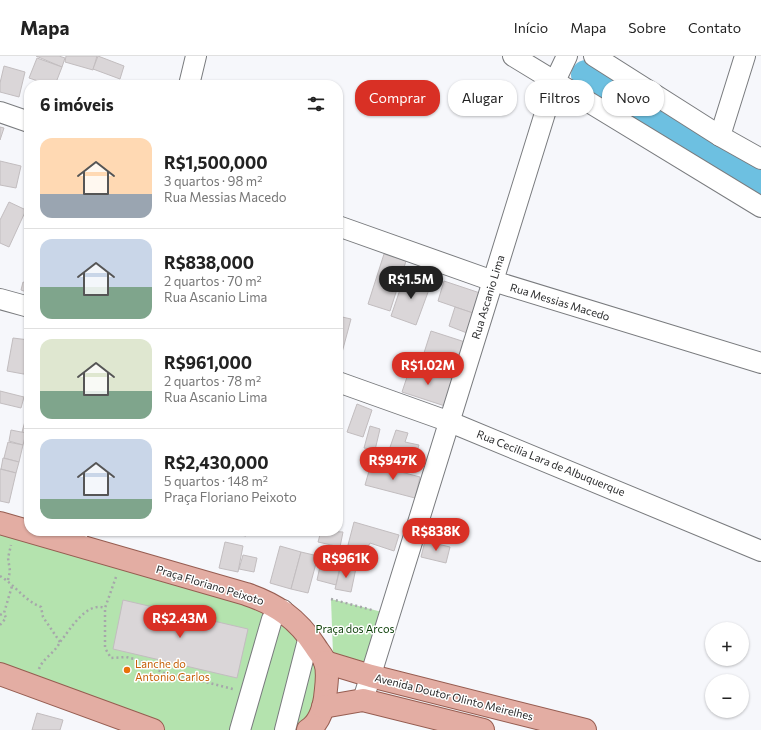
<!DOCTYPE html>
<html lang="pt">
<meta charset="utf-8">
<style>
:root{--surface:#fff;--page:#f6f6f6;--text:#222;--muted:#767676;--line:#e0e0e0;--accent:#d93025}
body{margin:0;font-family:Commissioner,sans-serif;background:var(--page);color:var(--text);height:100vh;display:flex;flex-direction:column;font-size:15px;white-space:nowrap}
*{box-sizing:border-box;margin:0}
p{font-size:13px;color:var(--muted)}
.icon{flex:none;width:22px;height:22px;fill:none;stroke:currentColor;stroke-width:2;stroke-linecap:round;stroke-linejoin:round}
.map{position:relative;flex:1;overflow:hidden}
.side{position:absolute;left:24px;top:24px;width:319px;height:456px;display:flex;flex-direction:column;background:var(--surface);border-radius:16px;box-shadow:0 1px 3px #0004}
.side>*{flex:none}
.hud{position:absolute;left:355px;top:24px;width:346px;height:36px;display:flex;gap:8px}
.tools{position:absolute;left:705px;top:566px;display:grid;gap:8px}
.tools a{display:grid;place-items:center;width:44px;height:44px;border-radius:50%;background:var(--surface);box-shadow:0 1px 3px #0004;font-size:20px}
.price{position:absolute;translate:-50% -34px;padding:0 9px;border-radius:14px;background:var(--accent);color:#fff;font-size:13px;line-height:26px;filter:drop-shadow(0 1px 2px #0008)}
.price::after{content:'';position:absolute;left:50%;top:24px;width:12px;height:9px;margin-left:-6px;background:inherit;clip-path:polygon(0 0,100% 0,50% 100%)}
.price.active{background:#222;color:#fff}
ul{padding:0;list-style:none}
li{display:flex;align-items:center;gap:12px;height:100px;padding:0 16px}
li+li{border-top:1px solid var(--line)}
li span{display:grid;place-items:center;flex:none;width:112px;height:80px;border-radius:12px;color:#555}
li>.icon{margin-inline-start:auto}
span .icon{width:48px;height:48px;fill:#fffc;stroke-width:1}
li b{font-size:17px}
h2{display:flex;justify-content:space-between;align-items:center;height:48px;padding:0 16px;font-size:17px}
.tag{padding:0 14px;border-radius:16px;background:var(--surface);box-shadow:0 1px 3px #0004;font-size:14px;line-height:36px}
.tag.active{background:var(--accent);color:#fff}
header{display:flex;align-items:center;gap:24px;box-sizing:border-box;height:56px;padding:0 20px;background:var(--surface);border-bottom:1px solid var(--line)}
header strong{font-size:19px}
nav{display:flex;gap:22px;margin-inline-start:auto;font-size:14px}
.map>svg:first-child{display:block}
.green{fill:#b4e3ae}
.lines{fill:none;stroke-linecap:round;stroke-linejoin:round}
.river{stroke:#6dc0e1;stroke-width:30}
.building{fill:#dad6d8;stroke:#c2bdbf}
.minor-casing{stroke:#797b7e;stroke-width:22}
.major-casing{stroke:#965d51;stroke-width:24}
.path{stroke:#a6a7aa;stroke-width:2.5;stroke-dasharray:2 3;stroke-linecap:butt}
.minor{stroke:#fff;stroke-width:20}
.major{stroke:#e3ada3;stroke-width:22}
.food-dot{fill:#e8710a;stroke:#fff;stroke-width:1.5}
.labels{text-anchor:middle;stroke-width:3;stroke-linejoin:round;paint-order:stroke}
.street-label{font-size:11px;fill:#2b2c2d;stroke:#fff}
.park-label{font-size:11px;fill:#0b3f07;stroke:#fff}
.food-label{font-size:11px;fill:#c56008;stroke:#fff;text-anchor:start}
</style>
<header>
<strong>Mapa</strong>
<nav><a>Início</a><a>Mapa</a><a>Sobre</a><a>Contato</a></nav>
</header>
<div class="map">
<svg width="761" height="674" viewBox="0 0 761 674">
<rect width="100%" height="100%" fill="#f6f7fb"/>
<!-- green -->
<g class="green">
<polygon points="0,469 244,540 307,581 283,674 163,674 0,616"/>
<polygon points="331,543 382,556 369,607 333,598"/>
<polygon points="310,584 325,625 305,674 287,674"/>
</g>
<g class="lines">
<!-- river -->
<polyline class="river" points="586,19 761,125"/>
</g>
<!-- building -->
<g class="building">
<polygon points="36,0 59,0 65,2 62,11"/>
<polygon points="66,0 97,0 93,14 65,6"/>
<polygon points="98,0 124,10 120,23 93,13"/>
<polygon points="37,2 62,11 55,29 50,29 29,22"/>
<polygon points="4,10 25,16 19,41 0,36 0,27"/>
<polygon points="0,71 4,72 0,84"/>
<polygon points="0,105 21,110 16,132 0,129"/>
<polygon points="9,146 26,154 9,191 0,187 0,164"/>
<polygon points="384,198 406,205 390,255 368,248"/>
<polygon points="29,215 29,228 25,227"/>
<polygon points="405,219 431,228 416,269 391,260"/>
<polygon points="444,225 480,237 473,257 438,245"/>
<polygon points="23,226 29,228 29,237 21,234"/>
<polygon points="455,251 473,257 467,277 449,270"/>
<polygon points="338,260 351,263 340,304 338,303"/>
<polygon points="431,275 465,286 456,312 423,300"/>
<polygon points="13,282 29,284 29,319 7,315"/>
<polygon points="411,309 454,323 445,350 402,336"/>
<polygon points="0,335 24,341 21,352 0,347"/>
<polygon points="357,348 372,354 363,381 347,376"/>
<polygon points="29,351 29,378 22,376"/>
<polygon points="370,370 380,373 375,394 364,392"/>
<polygon points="11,374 26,377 23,389 9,385"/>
<polygon points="396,374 408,377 405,386 419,389 414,405 388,397"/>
<polygon points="8,386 23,389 19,406 4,402"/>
<polygon points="3,402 19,406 16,417 1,413"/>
<polygon points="371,408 420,421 415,442 365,429"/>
<polygon points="0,413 16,417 9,447 0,445"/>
<polygon points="354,466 399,479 394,495 370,487 366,494 348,489"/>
<polygon points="142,475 159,475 158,479"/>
<polygon points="229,475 247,475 246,480 229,477"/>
<polygon points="321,475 343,476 340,491 318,486"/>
<polygon points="425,485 450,491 446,507 421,501"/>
<polygon points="225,486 243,490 238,516 219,512"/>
<polygon points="280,490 301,496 291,533 270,527"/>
<polygon points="324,492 343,496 336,529 317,524"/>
<polygon points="301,496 318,500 308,537 291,533"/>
<polygon points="243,499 257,502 254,516 239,513"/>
<polygon points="341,509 356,512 351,536 335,533"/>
<polygon points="123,544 248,573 237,622 113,593"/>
<polygon points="37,657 63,664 60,674 32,674"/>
</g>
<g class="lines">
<!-- minor casing -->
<g class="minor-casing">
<g id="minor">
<polyline points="513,0 761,151"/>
<polyline points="594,0 720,80 761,103"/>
<polyline points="189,29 196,0"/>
<polyline points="0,56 29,66"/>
<polyline points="720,80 745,0"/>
<polyline points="338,170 493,225 761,307"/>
<polyline points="0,243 29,251"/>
<polyline points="338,326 450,366 761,495"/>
<polyline points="75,489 78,475"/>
<polyline points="363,644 555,25 567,0"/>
<polyline points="240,674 272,563 283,554"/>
<polyline points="285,674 309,580"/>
</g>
</g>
<!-- major casing -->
<g class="major-casing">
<g id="major">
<path d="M0,467l246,71c30,10 52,25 69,52 3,5 8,10 10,16 4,11 1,25 0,36 -2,12 -7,26 -17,32"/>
<polyline points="325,606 371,620 585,674"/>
<polyline points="0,618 153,674"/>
<polyline points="323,651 363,644 483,674"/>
</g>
</g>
<!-- path -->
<g class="path">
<path d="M0,520c15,9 25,25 41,31l2,10 17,25"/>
<polyline points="116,521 105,552 105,592 111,602 126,601 138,604 168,619 178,619 233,633"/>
<polyline points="8,524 10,515 8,502 11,489"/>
<polyline points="331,543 372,554"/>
<polyline points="0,559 4,557 12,530"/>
<polyline points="0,569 6,562 4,557"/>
<path d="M39,613c4,-11 16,-16 21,-27 10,-12 26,-41 45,-34"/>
</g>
<!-- minor -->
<use href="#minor" class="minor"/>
<!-- major -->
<use href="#major" class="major"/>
</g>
<!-- markers -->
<circle class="food-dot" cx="127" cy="614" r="4"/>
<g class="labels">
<!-- street labels -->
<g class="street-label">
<text transform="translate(488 241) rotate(-73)" y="4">Rua Ascanio Lima</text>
<text transform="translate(560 246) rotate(17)" y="4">Rua Messias Macedo</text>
<text transform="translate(551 407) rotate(22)" y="4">Rua Cecilia Lara de Albuquerque</text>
<text transform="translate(210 529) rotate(17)" y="4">Praça Floriano Peixoto</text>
<text transform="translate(454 641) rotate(14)" y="4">Avenida Doutor Olinto Meirelhes</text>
</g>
<!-- park labels -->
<g class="park-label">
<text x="355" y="577">Praça dos Arcos</text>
</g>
<!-- food labels -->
<g class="food-label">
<text x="135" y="612">Lanche do<tspan x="135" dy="13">Antonio Carlos</tspan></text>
</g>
</g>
</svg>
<div class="tools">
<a>+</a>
<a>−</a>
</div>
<b class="price active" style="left:411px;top:244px">R$1.5M</b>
<b class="price" style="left:428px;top:330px">R$1.02M</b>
<b class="price" style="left:393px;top:425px">R$947K</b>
<b class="price" style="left:436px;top:496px">R$838K</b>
<b class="price" style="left:346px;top:523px">R$961K</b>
<b class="price" style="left:180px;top:583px">R$2.43M</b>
<div class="hud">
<a class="tag active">Comprar</a>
<a class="tag">Alugar</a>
<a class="tag">Filtros</a>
<a class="tag">Novo</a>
</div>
<section class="side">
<h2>6 imóveis<svg class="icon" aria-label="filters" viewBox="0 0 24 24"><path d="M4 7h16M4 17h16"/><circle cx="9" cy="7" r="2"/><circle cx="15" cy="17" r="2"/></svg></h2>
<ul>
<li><span style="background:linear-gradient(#ffd9b3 70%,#9aa5b1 0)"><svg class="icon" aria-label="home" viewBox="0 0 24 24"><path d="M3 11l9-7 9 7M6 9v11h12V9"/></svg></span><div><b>R$1,500,000</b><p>3 quartos · 98 m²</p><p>Rua Messias Macedo</p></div></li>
<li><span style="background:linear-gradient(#c9d6e8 60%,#7fa58c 0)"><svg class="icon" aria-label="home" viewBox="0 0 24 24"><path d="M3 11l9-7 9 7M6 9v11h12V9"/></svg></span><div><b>R$838,000</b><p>2 quartos · 70 m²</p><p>Rua Ascanio Lima</p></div></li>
<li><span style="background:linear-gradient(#dfe7d0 65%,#7fa58c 0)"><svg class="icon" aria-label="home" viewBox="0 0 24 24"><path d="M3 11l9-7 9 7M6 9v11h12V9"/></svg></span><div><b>R$961,000</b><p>2 quartos · 78 m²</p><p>Rua Ascanio Lima</p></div></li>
<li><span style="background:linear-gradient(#c9d6e8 75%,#7fa58c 0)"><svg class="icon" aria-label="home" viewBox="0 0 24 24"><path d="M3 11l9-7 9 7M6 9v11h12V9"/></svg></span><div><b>R$2,430,000</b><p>5 quartos · 148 m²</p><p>Praça Floriano Peixoto</p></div></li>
</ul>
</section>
</div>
